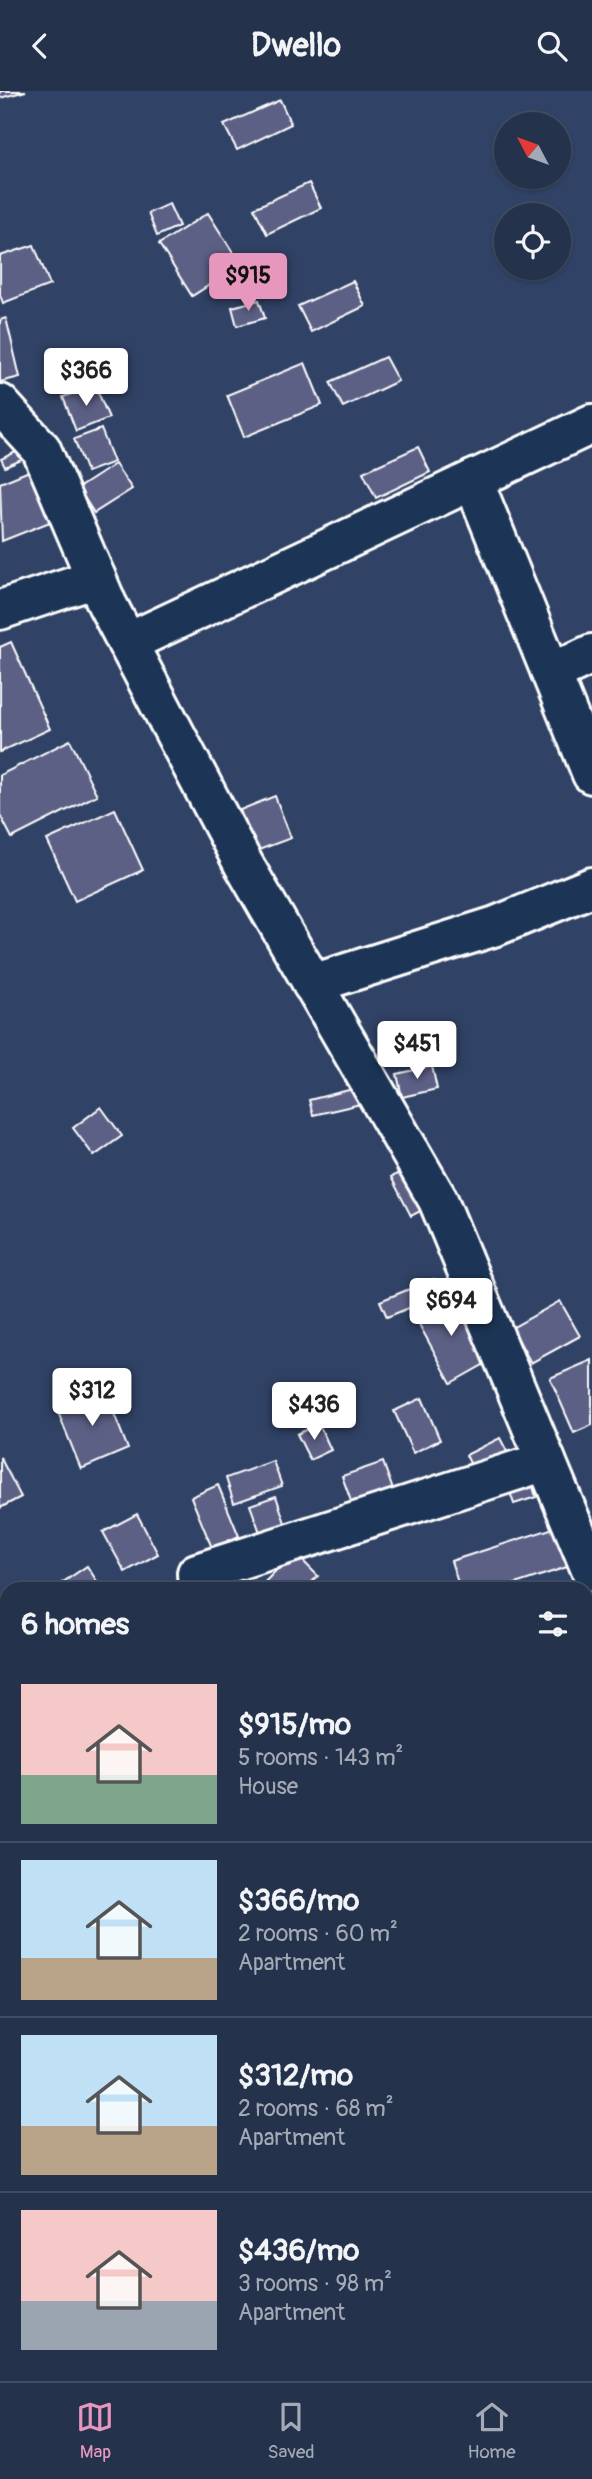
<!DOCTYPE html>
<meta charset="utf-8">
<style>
:root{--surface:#24324c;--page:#2c3a53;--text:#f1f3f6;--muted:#a3aab5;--line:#414d64;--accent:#e797bd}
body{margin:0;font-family:Pangolin,sans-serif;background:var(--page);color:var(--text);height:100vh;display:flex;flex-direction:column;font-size:26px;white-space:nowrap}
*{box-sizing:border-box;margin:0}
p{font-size:23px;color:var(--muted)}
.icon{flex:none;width:38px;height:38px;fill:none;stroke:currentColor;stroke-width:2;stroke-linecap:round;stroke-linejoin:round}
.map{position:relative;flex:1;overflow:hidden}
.sheet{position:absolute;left:0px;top:1491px;width:593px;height:800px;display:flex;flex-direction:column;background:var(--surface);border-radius:21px 21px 0 0;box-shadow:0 2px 5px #0004,0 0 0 2px var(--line)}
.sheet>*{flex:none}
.needle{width:46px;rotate:311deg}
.tools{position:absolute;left:494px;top:21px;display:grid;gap:14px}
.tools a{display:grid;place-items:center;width:77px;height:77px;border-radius:50%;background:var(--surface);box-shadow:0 2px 5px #0004,0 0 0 2px var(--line);font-size:35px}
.price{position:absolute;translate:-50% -60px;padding:0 16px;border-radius:7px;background:#fff;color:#222;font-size:23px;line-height:46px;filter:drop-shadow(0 2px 4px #0008)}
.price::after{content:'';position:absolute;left:50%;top:42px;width:21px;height:16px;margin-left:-10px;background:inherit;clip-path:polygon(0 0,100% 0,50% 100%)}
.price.selected{background:var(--accent);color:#111}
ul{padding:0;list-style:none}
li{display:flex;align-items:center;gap:21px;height:175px;padding:0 21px}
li+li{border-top:2px solid var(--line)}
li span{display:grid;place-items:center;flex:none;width:196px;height:140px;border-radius:0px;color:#555}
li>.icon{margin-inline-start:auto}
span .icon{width:84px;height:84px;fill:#fffc;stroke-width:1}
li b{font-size:30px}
h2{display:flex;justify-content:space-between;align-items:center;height:84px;padding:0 21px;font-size:30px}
header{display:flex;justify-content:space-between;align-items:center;height:91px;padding:0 21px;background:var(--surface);font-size:32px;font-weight:800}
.tabs{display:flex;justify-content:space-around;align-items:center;height:98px;border-top:2px solid var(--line);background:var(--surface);font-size:19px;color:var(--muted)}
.tabs a{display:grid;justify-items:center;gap:4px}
.tabs .selected{color:var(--accent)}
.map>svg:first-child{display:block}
.building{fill:#5c6085;stroke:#fff;stroke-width:2}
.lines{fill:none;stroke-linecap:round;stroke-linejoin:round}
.minor-casing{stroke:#fff;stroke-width:44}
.minor{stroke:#1d3557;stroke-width:38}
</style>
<header><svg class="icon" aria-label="back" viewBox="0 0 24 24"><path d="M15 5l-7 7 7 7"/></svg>Dwello<svg class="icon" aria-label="search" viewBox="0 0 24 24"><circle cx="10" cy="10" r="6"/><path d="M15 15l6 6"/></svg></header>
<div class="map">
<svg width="592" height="2290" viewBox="0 0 592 2290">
<rect width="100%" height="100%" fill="#304265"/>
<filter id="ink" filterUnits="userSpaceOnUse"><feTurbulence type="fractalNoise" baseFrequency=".0143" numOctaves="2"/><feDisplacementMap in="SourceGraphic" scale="14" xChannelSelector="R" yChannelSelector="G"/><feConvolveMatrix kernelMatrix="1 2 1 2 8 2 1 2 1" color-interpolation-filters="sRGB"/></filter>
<g filter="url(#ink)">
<!-- building -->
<g class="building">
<polygon points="0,0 26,0 0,7"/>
<polygon points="280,9 291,33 237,59 224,34"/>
<polygon points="309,92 321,117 267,143 254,117"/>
<polygon points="169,113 179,135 157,145 148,122"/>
<polygon points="208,122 241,174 192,205 159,153"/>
<polygon points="34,154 50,194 3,212 0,204 0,165"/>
<polygon points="353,190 365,215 311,241 298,215"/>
<polygon points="259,209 265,227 237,235 232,216"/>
<polygon points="6,227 20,286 0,291 0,229"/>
<polygon points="385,266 398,290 343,316 330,291"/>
<polygon points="305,272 322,314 244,346 227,304"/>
<polygon points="95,294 109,327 76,340 63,306"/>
<polygon points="101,338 114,371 87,381 74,348"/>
<polygon points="26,356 31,365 5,376 1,368"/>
<polygon points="418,356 430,381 376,407 363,381"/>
<polygon points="115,373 132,398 94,422 78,397"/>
<polygon points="34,378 55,429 2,450 0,392"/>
<polygon points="11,551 50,638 0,661 0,556"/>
<polygon points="70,649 97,704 12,747 0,724 0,684"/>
<polygon points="275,705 291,747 256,760 240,719"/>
<polygon points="115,718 143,779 75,810 47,749"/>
<polygon points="432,975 437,998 402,1006 397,983"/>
<polygon points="361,996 365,1012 313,1024 309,1009"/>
<polygon points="101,1016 122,1045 94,1065 73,1037"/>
<polygon points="409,1077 428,1116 411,1125 391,1086"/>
<polygon points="434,1188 441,1204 387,1226 380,1210"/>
<polygon points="452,1203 488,1271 451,1292 414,1224"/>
<polygon points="560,1210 580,1245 531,1272 512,1237"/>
<polygon points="592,1269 592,1334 574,1342 550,1287"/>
<polygon points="104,1297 128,1358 81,1378 56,1316"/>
<polygon points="422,1307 440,1349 413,1362 394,1320"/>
<polygon points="319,1333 331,1359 310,1369 297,1343"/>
<polygon points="500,1347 514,1374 479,1391 466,1364"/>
<polygon points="0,1366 21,1406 0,1417"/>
<polygon points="273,1370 282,1395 234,1412 226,1387"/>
<polygon points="383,1371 397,1410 356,1424 342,1385"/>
<polygon points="529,1382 536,1406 514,1413 506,1389"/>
<polygon points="218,1394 239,1445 212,1457 191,1406"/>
<polygon points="276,1405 286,1435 261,1444 250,1414"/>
<polygon points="137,1423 158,1463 125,1481 103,1441"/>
<polygon points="560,1435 573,1474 500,1498 460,1498 451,1470"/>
<polygon points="294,1461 318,1485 305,1498 258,1498"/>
<polygon points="87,1475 102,1498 53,1498"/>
<polygon points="592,1885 592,1920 586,1908 586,1888"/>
<polygon points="2,2195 7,2210 7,2243 0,2246 0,2196"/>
<polygon points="234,2284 256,2284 258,2290 218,2290"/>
</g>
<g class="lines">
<!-- minor casing -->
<g class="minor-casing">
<g id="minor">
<polyline points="0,313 41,358 107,513 244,774 438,1109 592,1481"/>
<polyline points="473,389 592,683"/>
<polyline points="0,519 96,487"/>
<polyline points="127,552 592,333"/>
<polyline points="551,582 592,563"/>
<polyline points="312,893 496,835 592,796"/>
<polyline points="198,1498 197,1482 546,1370"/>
<polyline points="586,2166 592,2166"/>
<polyline points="452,2284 455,2290"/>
<polyline points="0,2287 17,2284"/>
</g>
</g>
<!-- minor -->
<use href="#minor" class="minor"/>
</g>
</g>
</svg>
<div class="tools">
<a><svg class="needle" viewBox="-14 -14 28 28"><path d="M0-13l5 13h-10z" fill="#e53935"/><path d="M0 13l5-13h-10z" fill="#a3aab5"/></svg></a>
<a><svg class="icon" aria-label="locate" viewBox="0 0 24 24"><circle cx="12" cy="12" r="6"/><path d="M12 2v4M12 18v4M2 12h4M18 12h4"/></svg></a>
</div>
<b class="price selected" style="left:248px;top:222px">$915</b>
<b class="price" style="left:86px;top:317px">$366</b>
<b class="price" style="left:417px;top:990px">$451</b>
<b class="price" style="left:451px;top:1247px">$694</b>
<b class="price" style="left:92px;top:1337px">$312</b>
<b class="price" style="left:314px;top:1351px">$436</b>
<section class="sheet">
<h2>6 homes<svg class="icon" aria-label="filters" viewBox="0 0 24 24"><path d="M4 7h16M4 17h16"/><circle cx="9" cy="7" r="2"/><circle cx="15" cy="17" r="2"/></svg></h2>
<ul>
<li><span style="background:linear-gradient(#f6c9c9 65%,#7fa58c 0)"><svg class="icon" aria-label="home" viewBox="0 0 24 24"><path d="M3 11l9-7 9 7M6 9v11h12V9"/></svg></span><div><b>$915/mo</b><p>5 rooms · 143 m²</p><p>House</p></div></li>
<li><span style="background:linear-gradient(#bfe0f5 70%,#b9a48a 0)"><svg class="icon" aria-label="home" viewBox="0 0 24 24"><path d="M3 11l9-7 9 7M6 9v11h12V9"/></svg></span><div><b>$366/mo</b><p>2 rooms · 60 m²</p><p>Apartment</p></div></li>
<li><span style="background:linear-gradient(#bfe0f5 65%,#b9a48a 0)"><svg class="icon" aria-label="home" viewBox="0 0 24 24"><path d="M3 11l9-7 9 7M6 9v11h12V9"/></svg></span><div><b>$312/mo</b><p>2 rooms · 68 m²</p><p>Apartment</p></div></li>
<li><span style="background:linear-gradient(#f6c9c9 65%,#9aa5b1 0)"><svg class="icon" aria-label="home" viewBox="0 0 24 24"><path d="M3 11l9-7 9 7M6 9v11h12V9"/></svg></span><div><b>$436/mo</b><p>3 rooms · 98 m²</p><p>Apartment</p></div></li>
</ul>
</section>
</div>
<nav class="tabs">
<a class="selected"><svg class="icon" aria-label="map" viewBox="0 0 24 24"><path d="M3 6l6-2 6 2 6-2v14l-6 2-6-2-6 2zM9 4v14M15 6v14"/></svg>Map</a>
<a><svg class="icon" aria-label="saved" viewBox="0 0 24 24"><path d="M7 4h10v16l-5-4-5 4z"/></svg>Saved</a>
<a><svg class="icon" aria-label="home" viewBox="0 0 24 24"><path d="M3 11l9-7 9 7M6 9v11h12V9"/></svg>Home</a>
</nav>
